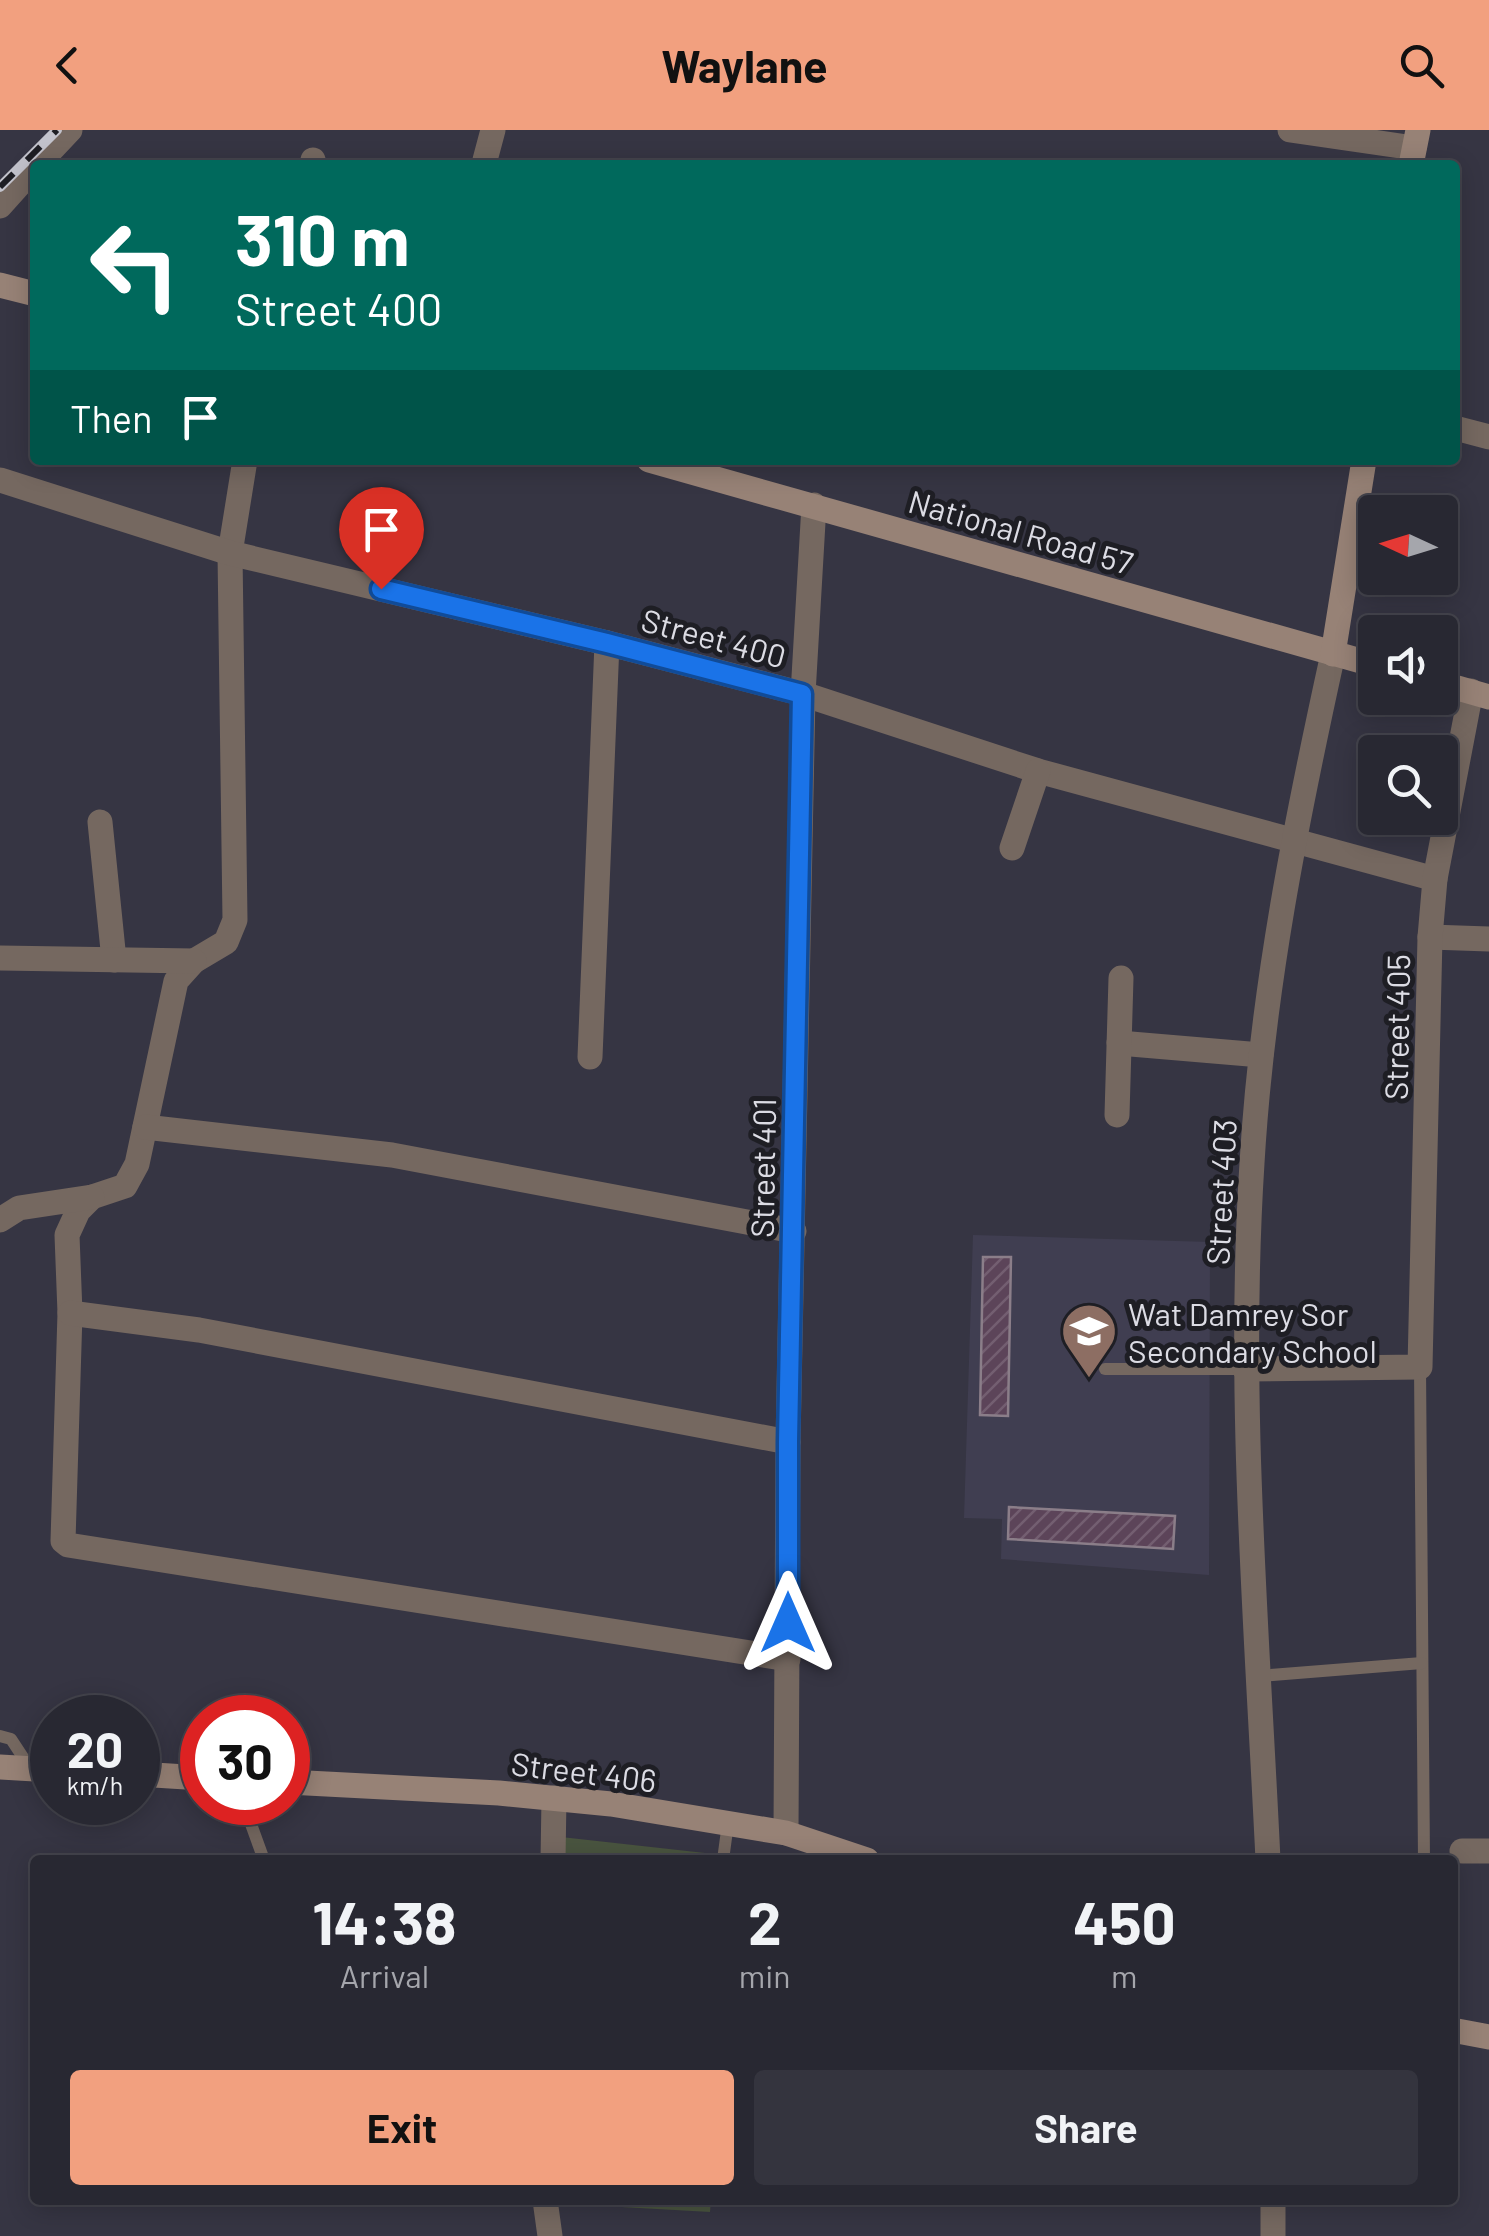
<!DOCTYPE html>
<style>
body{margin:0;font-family:Barlow,sans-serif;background:#34343e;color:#f1f3f6;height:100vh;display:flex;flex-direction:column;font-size:38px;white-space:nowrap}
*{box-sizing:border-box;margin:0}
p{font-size:32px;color:#a5a6ac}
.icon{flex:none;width:55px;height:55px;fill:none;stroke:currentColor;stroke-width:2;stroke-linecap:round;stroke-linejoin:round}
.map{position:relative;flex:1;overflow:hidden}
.side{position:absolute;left:30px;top:1725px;width:1428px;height:350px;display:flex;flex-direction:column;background:#282832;border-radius:10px;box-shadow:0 5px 25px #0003,0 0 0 2px #44444d}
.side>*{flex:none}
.guide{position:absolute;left:30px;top:30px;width:1430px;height:305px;border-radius:10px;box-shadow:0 5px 25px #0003,0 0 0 2px #44444d;background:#00695c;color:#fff;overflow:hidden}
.needle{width:65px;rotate:274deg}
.controls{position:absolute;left:1358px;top:365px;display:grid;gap:20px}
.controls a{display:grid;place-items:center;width:100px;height:100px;border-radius:10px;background:#282832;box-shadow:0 5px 25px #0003,0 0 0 2px #44444d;font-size:50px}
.speed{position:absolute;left:30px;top:1565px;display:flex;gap:20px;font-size:50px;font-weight:700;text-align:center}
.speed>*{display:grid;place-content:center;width:130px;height:130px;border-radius:50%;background:#282832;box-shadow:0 5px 25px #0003,0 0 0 2px #44444d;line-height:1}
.speed small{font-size:25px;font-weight:400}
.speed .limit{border:15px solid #d22;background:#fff;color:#111}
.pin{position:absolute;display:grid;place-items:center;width:85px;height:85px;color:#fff;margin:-102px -42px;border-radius:50% 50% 50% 0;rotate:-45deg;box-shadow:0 0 10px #0007}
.pin .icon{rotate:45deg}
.me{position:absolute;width:110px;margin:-55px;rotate:0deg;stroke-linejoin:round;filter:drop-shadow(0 0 8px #0008)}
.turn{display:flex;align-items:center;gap:35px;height:210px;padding:0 40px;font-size:45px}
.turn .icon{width:130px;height:130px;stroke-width:2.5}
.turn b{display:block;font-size:70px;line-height:85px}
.then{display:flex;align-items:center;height:95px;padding:0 40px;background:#0003;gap:20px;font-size:38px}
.eta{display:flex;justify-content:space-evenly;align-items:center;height:170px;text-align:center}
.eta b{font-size:60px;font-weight:700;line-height:70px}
.cta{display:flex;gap:20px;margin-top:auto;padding:20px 40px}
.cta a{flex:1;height:115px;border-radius:10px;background:#f2a07f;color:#111;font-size:40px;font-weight:700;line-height:115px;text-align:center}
.cta a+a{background:#34343e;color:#f1f3f6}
header{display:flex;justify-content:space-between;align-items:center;height:130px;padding:0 40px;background:#f2a07f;color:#111;font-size:45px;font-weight:700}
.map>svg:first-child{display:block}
.built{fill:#403e51}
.garden{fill:#49543f}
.building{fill:url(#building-hatch);stroke:#8b7e89;stroke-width:2.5}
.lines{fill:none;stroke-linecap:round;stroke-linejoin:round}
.lane{stroke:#756860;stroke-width:12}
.street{stroke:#756860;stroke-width:25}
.secondary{stroke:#978276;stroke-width:25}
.rail-casing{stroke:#c2c2cb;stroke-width:10}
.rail{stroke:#1e1e24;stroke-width:6;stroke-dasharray:19;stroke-linecap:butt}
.route-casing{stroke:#114b97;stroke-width:25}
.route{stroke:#1a73e8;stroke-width:18}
.labels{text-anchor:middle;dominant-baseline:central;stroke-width:10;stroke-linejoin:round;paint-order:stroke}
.street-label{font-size:32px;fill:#dcdce4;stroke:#1e1e24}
.poi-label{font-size:32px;fill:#dcdce4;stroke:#1e1e24;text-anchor:start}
</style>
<header><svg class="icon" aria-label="back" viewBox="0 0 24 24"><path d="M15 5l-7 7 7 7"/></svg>Waylane<svg class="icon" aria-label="search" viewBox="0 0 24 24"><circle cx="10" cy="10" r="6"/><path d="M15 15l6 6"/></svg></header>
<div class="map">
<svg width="1489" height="2106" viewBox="0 0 1489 2106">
<defs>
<pattern id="building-hatch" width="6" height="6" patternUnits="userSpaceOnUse" patternTransform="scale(2.5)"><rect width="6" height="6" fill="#5c4459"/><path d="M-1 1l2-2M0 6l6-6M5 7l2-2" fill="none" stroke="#735e71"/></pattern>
</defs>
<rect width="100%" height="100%" fill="#363543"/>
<polygon class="built" points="973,1105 1210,1112 1209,1445 1001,1429 1002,1389 964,1388"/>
<g class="garden">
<polygon points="561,1707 732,1726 732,1730 561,1730"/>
<polygon points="550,2070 711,2070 710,2082 550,2073"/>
</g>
<g class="building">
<polygon points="983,1127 1011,1127 1008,1286 980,1285"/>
<polygon points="1009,1377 1175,1386 1173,1419 1008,1409"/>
</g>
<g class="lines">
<g class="lane">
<polyline points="1420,1237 1424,1730"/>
<polyline points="1105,1239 1245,1239"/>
<polyline points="1259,1546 1422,1533"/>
<polyline points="0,1606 11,1609 30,1638"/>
<polyline points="43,1639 52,1601"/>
<polyline points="243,1672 264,1730"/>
<polyline points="723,1730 728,1693"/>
</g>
<g class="street">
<polyline points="1290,0 1414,18"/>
<polyline points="485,30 493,0"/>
<polyline points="37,35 70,0"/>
<polyline points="312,35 313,30"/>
<polyline points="0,76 35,37"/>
<polyline points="1455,298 1489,307"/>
<polyline points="245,330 230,423 235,790 226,812 194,831 176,851 137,1034 125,1056 92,1067 78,1081 67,1105 70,1183 63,1411 68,1415 788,1529"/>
<polyline points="0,350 230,423 607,513 803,564 1038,641 1435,749"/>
<polyline points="100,692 114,830"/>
<polyline points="1012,718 1038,641"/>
<polyline points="1430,807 1489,809"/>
<polyline points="0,828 194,831"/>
<polyline points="1119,913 1261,925"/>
<polyline points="590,927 607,513"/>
<polyline points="1117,985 1121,848"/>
<polyline points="145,997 392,1025 794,1101"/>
<polyline points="0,1090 19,1078 92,1067"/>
<polyline points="70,1183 199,1200 788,1312"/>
<polyline points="1245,1239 1420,1237 1430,807 1435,749 1471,561"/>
<polyline points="786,1703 788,1312 803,564 814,375"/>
<polyline points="1462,1721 1489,1721"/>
<polyline points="553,1730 554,1668"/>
<path d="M1268 1730C1257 1498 1237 1265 1252 1033 1262 861 1296 692 1333 524"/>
<polyline points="545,2070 550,2106"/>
<polyline points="1273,2106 1273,2070"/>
</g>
<g class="secondary">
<polyline points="1411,35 1418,0"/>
<polyline points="0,155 35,164"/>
<polyline points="649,330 1375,535"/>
<polyline points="1333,524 1364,330"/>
<polyline points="1440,553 1489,567"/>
<polyline points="0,1637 52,1640"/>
<polyline points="138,1644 202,1648"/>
<polyline points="288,1652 499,1663 611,1674 786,1703 867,1730"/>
<polyline points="1452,1900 1489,1907"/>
</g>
<g class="rail-casing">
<polyline id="rail" points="0,57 57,0"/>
</g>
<use href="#rail" class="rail"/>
</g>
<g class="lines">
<g class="route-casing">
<polyline id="route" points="381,459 607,513 802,564 788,1312 788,1493"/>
</g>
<use href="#route" class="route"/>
</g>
<defs>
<g id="school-pin" transform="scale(2.875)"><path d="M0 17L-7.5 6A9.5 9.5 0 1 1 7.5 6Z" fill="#8d6e63" stroke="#1e1e24"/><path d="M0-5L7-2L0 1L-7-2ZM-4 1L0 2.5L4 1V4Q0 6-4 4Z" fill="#fff"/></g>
</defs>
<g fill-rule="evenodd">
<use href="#school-pin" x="1089" y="1201"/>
</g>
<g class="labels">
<g class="street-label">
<text transform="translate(1021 401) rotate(16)">National Road 57</text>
<text transform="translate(714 507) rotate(15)">Street 400</text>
<text transform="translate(1396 897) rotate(-89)">Street 405</text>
<text transform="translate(762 1038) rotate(-89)">Street 401</text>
<text transform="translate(1220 1062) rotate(-87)">Street 403</text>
<text transform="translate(584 1641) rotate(7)">Street 406</text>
</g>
<g class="poi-label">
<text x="1128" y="1183">Wat Damrey Sor<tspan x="1128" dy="37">Secondary School</tspan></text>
</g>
</g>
</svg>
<div class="controls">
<a><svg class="needle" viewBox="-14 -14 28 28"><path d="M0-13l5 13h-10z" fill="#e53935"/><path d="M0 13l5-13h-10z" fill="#a5a6ac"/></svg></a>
<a><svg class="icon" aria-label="sound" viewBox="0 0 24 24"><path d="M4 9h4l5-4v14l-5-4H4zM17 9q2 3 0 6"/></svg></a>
<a><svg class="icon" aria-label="search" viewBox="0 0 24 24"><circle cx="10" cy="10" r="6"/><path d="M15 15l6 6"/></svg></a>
</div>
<div class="speed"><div>20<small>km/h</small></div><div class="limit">30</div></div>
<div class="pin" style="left:381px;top:459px;background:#d93025"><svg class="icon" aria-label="arrive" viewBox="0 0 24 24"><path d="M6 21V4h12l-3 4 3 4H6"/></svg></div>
<svg class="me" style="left:788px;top:1493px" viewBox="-20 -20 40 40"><path d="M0-17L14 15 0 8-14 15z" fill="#1a73e8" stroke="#fff" stroke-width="4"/></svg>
<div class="guide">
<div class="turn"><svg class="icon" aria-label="left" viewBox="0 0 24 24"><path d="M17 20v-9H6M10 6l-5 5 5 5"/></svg><div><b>310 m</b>Street 400</div></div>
<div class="then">Then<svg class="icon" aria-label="arrive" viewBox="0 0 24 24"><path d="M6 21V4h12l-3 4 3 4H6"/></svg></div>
</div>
<section class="side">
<div class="eta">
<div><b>14:38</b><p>Arrival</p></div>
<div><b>2</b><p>min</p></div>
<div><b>450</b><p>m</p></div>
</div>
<div class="cta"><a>Exit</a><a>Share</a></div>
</section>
</div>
